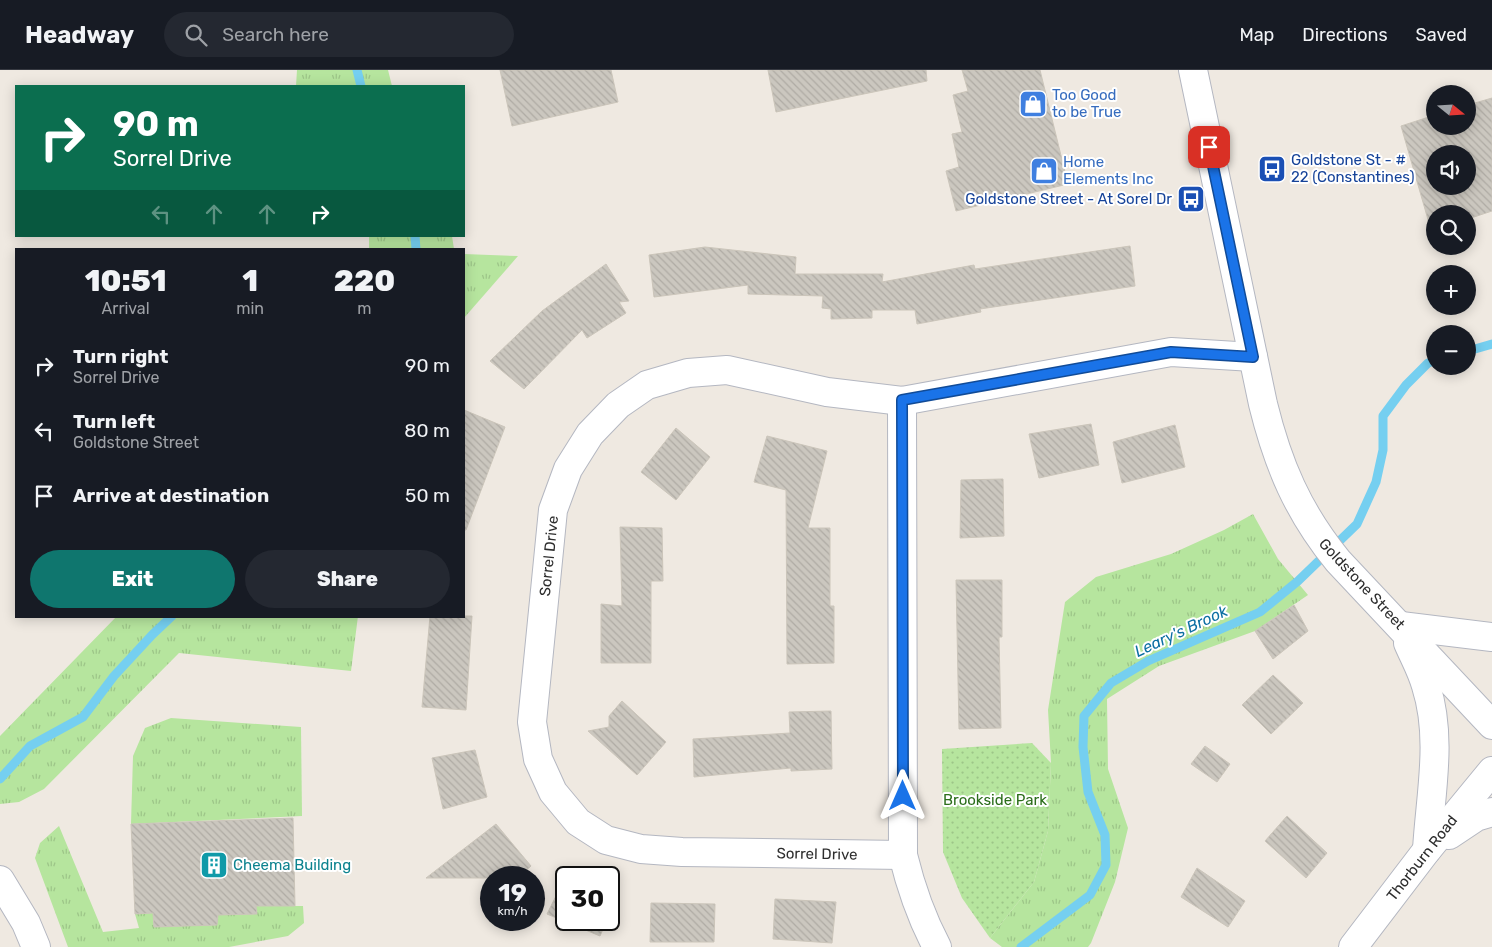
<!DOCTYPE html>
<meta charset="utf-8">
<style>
body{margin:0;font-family:Rubik,sans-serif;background:#242831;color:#f1f3f6;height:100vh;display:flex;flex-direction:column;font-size:19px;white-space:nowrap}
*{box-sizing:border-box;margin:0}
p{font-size:16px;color:#9ea1a6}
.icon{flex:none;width:28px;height:28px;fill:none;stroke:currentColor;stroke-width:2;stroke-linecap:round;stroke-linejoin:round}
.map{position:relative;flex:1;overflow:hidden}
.sheet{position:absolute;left:15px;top:178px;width:450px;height:370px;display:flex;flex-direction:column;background:#171b24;border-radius:0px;box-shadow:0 2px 12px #0003}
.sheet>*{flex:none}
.hud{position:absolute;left:15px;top:15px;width:450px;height:152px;border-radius:0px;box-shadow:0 2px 12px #0003;background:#0b6e4f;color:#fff;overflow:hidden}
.needle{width:32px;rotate:108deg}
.fabs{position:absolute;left:1426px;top:15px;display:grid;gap:10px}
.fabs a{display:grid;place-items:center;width:50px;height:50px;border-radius:50%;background:#171b24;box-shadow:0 2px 12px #0003;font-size:25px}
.speed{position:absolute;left:480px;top:796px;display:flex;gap:10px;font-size:25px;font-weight:700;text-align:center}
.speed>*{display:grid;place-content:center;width:65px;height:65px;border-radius:50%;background:#171b24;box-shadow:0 2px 12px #0003;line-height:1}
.speed small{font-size:12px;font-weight:400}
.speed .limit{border:2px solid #111;border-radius:8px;background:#fff;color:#111}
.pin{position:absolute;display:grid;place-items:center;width:42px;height:42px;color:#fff;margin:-21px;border-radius:10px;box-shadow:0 2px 8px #0006}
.me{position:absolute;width:55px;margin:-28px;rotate:0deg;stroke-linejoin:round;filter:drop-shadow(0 0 4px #0008)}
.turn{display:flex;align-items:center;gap:18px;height:105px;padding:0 15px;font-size:22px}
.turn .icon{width:65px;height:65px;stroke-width:2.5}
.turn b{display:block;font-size:35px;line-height:42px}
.lanes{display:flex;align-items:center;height:48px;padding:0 15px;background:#0003;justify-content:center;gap:25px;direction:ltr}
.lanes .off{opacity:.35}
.eta{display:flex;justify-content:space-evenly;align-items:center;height:85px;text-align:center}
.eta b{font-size:30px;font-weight:800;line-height:35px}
.action{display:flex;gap:10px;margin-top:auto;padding:10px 15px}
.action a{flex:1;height:58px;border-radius:30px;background:#0f766e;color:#fff;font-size:20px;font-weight:800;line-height:58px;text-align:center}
.action a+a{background:#242831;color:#f1f3f6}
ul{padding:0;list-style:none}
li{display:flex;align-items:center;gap:15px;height:65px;padding:0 15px}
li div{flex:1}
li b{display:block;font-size:19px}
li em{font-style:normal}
header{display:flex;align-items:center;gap:30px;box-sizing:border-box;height:70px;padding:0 25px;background:#171b24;border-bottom:1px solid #363941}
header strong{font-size:24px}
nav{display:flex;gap:28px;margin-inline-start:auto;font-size:18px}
.search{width:350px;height:45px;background:#242831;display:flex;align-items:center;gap:12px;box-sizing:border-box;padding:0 18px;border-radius:28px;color:#9ea1a6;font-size:19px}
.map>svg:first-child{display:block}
.grass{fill:url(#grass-tufts)}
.park{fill:url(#park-dots)}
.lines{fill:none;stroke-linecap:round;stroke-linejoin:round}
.stream{stroke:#75cff0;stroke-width:9}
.building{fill:url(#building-back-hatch);stroke:#cbc5ba;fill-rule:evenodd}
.minor-casing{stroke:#b4b7c1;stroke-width:30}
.secondary-casing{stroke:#b4b7c1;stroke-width:30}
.minor{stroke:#fff;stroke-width:28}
.secondary{stroke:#fff;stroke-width:28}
.route-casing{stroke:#114b97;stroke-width:12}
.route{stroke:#1a73e8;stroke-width:9}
.labels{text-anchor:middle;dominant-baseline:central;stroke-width:4;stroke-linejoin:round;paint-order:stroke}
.shop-label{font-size:15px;fill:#366cbe;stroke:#fff;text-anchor:start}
.transit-label{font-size:15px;fill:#164399;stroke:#fff;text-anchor:start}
.street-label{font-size:15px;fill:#2e2e2e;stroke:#fff}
.park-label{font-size:15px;fill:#2c6e1b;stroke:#fff}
.culture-label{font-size:15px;fill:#0d838f;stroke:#fff;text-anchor:start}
.water-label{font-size:16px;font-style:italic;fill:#0d6fa3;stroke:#fff}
</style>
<header>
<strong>Headway</strong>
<div class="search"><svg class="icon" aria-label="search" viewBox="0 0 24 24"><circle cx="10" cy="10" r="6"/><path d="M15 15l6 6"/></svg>Search here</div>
<nav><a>Map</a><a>Directions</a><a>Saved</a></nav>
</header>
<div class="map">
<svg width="1492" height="877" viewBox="0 0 1492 877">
<defs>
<pattern id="grass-tufts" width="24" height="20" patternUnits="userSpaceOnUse" patternTransform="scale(1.25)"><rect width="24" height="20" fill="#b6e59e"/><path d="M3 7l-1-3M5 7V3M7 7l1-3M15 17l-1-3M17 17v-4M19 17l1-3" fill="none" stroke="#9dc588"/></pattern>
<pattern id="park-dots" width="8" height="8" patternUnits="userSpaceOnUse" patternTransform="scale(1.25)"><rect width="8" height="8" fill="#b6e59e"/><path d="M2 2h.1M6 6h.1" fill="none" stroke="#9dc588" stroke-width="1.8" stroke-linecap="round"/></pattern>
<pattern id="building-back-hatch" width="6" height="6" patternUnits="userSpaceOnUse" patternTransform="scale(1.25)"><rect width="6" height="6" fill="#cbc7bf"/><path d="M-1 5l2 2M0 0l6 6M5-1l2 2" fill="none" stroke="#afaba4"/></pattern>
</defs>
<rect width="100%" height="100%" fill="#efe9e1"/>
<g class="grass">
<polygon points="297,0 388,0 392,16 296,16"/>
<polygon points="369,166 452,166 454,179 369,179"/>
<polygon points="464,184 518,186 464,248"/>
<polygon points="1253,444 1278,489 1308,525 1255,561 1159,596 1107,629 1108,699 1128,758 1115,812 1091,873 1088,877 1002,877 990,868 1034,812 1048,761 1051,693 1048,640 1065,532 1096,507 1171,484 1224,460"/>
<polygon points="117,546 358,546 351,601 179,583 44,719 19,732 0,734 0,666"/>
<polygon points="171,648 301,657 302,746 131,754 133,686 145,658"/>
<polygon points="59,756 103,862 139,858 135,844 153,843 154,857 216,855 218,845 257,844 256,836 303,836 304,853 288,866 229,877 68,877 35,788 40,773"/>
</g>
<polygon class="park" points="1032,673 1051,693 1048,761 1034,812 990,868 962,828 943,782 942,679"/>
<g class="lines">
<g class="stream">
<polyline points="357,0 361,16"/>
<polyline points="415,166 416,179"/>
<polyline points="1468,281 1492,274"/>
<polyline points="0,709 30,676 83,647 114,606 152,565 172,546"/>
<polyline points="1021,877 1090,825 1106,795 1105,765 1088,722 1083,677 1084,646 1111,613 1148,591 1260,542 1298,511 1357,454 1376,412 1383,380 1383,346 1406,315 1428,293 1435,291"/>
</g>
</g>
<g class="building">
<polygon points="500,0 611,0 618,32 512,56"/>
<polygon points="768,0 926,0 927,11 776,42"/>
<polygon points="962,0 1040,0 1068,114 956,141 946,101 959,97 952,64 962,62 953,25 968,21"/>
<path d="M1492 28V141L1468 149V144H1435V159L1431 160 1401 56 1435 45V56H1468V35ZM1435 84H1468V116H1435Z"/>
<polygon points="1130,176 1135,216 980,239 981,242 917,254 915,240 872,240 872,248 831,249 831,239 822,238 823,226 748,224 748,215 654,227 649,185 705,177 796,187 795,204 883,204 882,212 974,195 975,199"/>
<polygon points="606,194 629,231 619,232 626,243 587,268 582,260 524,319 490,291 542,241"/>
<polygon points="464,340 505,357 466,460 464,460"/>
<polygon points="1091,354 1099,395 1039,408 1029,364"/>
<polygon points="1175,355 1185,397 1122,413 1113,372"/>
<polygon points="676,358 710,387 676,430 641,402"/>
<polygon points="767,366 827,381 808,458 830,458 830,536 834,536 834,593 787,594 786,420 754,412"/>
<polygon points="1003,409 1004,466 960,468 961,410"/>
<polygon points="620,457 662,458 663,511 651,511 651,593 601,593 601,534 622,536"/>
<polygon points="956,510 1002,510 1002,567 999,567 1001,658 959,659"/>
<polygon points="1294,535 1308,561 1273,589 1255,561"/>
<polygon points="430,546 472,546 466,640 422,637"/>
<polygon points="1273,605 1303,633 1271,664 1242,635"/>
<polygon points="622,631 666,672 637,705 588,661 609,657 609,646"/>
<polygon points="831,641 832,699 791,701 791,698 694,707 693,669 790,663 789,642"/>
<polygon points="1205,676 1230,694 1217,712 1191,694"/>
<polygon points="475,680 487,727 443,739 432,688"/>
<polygon points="1287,746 1327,783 1306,808 1265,771"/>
<polygon points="293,748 295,836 256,836 257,844 218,845 217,855 154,857 153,843 135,844 131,754"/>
<polygon points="496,754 531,796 518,808 426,808"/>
<polygon points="1197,798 1245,831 1228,857 1181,827"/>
<polygon points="565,808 566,850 607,850 600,866 547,844"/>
<polygon points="609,826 617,829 609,846"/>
<polygon points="775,829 836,832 832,873 773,869"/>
<polygon points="651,833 715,834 714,872 650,872"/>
</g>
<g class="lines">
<g class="minor-casing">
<g id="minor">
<path d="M902 331 903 785C911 818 921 847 937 877"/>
<polyline points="903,785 682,782 641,779 606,770 578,752 553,722 538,689 532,652 553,440 568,399 590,364 618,335 647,315 688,303 727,300 827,322 902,331 1171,282 1253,287"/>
<polyline points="0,810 26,853 36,877"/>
</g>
</g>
<g class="secondary-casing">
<g id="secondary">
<path d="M1193 0 1263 334C1278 395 1298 442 1338 491L1492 655"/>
<polyline points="1401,556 1492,567"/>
<path d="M1408 573C1414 587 1422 601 1426 616 1443 669 1430 726 1427 780"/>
<polyline points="1449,765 1476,747 1492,742"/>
<polyline points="1353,877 1427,780 1492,701"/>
</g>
</g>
<use href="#minor" class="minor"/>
<use href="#secondary" class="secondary"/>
</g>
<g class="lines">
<g class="route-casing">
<polyline id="route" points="903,726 902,330 1171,282 1253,287 1209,77"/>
</g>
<use href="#route" class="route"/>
</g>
<defs>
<g id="shop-square" transform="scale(1.4375)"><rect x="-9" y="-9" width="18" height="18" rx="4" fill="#3f7fe0" stroke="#fff"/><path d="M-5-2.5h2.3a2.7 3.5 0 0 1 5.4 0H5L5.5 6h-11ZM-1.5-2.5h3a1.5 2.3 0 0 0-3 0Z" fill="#fff"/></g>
<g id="bus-square" transform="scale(1.4375)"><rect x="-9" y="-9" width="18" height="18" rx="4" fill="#1a4fb4" stroke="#fff"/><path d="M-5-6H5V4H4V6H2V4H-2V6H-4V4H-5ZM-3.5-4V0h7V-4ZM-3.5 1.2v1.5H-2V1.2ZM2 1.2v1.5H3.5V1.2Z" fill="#fff"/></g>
<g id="building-square" transform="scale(1.4375)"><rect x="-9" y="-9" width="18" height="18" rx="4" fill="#0f9aa8" stroke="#fff"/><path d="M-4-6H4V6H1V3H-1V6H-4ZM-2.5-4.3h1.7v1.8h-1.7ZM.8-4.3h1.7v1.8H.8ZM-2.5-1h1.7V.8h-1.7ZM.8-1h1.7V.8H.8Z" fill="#fff"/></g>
</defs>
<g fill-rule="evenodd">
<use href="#shop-square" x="1033" y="34"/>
<use href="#bus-square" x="1272" y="99"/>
<use href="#shop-square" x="1044" y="101"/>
<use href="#bus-square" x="1191" y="129"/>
<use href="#building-square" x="214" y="795"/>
</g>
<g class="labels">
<g class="shop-label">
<text x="1052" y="25">Too Good<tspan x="1052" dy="17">to be True</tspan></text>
<text x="1063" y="92">Home<tspan x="1063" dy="17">Elements Inc</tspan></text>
</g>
<g class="transit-label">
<text x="1291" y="90">Goldstone St - #<tspan x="1291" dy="17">22 (Constantines)</tspan></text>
<text x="1172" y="129" text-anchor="end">Goldstone Street - At Sorel Dr</text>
</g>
<g class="street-label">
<text transform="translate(549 486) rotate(-84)">Sorrel Drive</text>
<text transform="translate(1362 514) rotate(47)">Goldstone Street</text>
<text transform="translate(817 784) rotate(1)">Sorrel Drive</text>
<text transform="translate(1422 788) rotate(-52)">Thorburn Road</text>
</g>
<g class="park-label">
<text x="995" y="730">Brookside Park</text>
</g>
<g class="culture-label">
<text x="233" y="795">Cheema Building</text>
</g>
<g class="water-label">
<text transform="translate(1181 561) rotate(-25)">Leary's Brook</text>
</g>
</g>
</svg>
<div class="fabs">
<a><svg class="needle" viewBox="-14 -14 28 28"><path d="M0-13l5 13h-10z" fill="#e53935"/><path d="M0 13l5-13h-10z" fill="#9ea1a6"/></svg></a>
<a><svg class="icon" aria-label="sound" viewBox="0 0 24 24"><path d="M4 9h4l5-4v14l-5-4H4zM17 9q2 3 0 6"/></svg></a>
<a><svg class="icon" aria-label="search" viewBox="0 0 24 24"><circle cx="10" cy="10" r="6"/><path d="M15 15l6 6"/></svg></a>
<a>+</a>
<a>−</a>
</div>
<div class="speed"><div>19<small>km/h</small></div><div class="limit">30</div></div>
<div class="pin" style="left:1209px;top:77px;background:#d93025"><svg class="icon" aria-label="arrive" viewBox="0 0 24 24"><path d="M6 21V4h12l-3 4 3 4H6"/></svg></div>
<svg class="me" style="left:903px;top:726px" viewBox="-20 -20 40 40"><path d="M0-17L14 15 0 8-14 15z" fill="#1a73e8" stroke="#fff" stroke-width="4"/></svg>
<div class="hud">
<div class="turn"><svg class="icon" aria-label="right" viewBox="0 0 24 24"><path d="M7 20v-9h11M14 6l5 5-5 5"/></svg><div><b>90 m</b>Sorrel Drive</div></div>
<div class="lanes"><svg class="icon off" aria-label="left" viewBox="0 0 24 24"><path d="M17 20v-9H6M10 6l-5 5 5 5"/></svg><svg class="icon off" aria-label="ahead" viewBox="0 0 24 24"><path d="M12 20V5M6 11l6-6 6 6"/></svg><svg class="icon off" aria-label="ahead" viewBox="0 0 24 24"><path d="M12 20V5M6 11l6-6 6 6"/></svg><svg class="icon" aria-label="right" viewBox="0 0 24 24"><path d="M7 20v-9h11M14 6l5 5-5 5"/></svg></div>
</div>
<section class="sheet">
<div class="eta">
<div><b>10:51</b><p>Arrival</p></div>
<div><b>1</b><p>min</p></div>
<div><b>220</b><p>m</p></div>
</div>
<ul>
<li><svg class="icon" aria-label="right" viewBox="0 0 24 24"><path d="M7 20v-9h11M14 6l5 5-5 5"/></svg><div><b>Turn right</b><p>Sorrel Drive</p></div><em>90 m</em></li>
<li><svg class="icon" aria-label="left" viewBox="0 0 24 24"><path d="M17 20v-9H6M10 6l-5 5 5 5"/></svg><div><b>Turn left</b><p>Goldstone Street</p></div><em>80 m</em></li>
<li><svg class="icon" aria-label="arrive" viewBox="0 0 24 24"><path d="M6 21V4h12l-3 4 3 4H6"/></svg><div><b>Arrive at destination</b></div><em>50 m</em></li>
</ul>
<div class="action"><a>Exit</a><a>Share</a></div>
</section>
</div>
